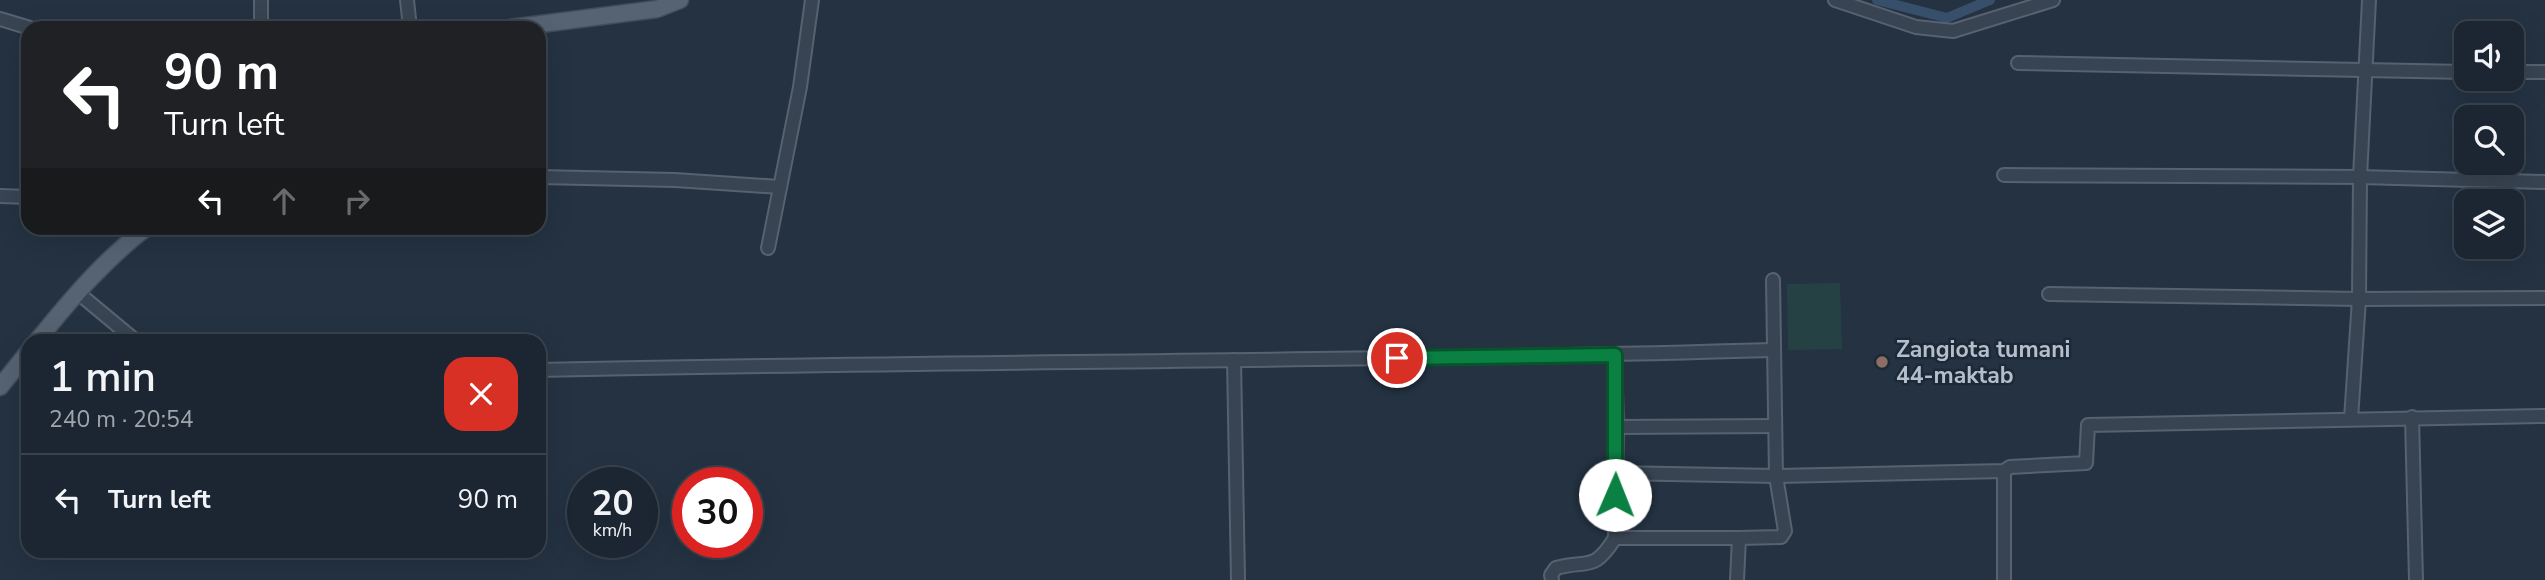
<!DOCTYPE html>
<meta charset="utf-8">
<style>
body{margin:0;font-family:"Nunito Sans",sans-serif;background:#242e3a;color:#f1f3f6;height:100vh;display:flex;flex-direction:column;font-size:26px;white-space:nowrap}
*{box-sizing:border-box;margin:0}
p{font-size:23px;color:#a0a5ac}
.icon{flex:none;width:38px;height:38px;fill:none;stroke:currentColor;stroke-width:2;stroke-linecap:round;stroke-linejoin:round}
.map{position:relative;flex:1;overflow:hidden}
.panel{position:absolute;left:21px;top:334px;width:525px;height:224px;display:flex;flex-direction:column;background:#1b2632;border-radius:21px;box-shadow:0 7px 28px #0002,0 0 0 2px #39434d}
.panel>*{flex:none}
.top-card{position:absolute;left:21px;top:21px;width:525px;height:214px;border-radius:21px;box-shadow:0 7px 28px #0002,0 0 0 2px #39434d;background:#202124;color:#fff;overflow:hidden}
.fabs{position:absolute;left:2454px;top:21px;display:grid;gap:14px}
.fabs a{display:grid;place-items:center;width:70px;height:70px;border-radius:14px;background:#1b2632;box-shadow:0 7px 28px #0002,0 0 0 2px #39434d;font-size:35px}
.speed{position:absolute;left:567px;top:467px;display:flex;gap:14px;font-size:35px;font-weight:700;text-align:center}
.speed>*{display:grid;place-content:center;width:91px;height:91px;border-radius:50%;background:#1b2632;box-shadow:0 7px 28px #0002,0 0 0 2px #39434d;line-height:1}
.speed small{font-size:18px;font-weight:400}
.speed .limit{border:10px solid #d22;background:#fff;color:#111}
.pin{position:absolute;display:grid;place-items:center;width:60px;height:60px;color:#fff;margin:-30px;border:4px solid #fff;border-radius:50%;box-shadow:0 2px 7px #0007}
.me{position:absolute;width:77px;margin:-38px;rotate:1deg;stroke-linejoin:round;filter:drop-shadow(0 0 5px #0008)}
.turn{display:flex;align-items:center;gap:24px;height:147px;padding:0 28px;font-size:32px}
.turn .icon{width:91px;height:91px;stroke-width:2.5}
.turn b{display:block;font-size:49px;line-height:60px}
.lanes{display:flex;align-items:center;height:66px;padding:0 28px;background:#0003;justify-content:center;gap:35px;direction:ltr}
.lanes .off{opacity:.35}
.round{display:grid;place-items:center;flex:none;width:74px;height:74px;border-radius:21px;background:#242e3a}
.headline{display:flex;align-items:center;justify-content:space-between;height:119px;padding:0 28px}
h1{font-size:42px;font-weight:600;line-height:52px}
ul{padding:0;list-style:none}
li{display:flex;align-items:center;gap:21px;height:91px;padding:0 28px;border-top:2px solid #39434d}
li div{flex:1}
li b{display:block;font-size:26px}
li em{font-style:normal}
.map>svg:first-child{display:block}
.green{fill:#264143}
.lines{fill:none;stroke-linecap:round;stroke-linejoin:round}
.canal{stroke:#374f6b;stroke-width:10}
.minor-casing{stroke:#56626f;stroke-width:16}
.major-casing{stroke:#424d5b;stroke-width:19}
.minor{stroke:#384452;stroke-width:12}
.major{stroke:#566372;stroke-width:16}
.route-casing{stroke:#07532c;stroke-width:18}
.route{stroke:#0b8043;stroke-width:12}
.education-dot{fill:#8d6e63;stroke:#1d2937;stroke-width:2.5}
.labels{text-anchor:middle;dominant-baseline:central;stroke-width:5;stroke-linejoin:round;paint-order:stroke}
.poi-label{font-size:23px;font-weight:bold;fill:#b5bfcc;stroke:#1d2937;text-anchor:start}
</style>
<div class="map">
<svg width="2545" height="580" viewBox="0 0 2545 580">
<rect width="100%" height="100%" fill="#243242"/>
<polygon class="green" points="1840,283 1842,349 1788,350 1787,284"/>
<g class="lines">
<polyline class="canal" points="1877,0 1947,18 1990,0"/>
<g class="minor-casing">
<g id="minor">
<polyline points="261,0 261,28"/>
<polyline points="407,0 410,28"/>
<polyline points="1835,0 1916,27 1953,31 2053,0"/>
<polyline points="0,19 30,28"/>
<polyline points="2018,63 2466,72"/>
<polyline points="2511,72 2545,72"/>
<polyline points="2004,175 2360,177 2545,182"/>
<polyline points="539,177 675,180 780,187"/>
<polyline points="0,196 28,197"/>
<polyline points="768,248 800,87 812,0"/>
<polyline points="77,292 136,341"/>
<polyline points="2049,294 2359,299 2545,298"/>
<polyline points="1234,360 1238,580"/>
<path d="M539 370C950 361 1362 362 1773 350"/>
<polyline points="2412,417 2416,580"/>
<polyline points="2351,419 2359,299 2360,177 2369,0"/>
<polyline points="1617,427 1775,426"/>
<polyline points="1615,473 1776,476 2004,471 2010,467 2086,463 2088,425 2545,416"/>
<polyline points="1615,538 1617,427 1615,355"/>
<path d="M1552 580 1551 575 1556 568C1588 559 1593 573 1615 538H1739"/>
<polyline points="1737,580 1739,538 1781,537 1785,531 1776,476 1773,280"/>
<polyline points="2004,580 2004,471"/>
</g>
</g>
<g class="major-casing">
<g id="major">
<polyline points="510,28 657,9 680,0"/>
<path d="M37 341C70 300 104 260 146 228"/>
<polyline points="0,387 28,352"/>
</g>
</g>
<use href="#minor" class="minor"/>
<use href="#major" class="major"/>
</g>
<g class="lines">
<g class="route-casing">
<polyline id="route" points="1397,358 1615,355 1615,495"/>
</g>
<use href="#route" class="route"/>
</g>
<circle class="education-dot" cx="1882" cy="362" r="7"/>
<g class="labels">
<g class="poi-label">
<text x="1896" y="349">Zangiota tumani<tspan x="1896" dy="26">44-maktab</tspan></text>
</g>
</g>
</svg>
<div class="fabs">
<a><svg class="icon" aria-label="sound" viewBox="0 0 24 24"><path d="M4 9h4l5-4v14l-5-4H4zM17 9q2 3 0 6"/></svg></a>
<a><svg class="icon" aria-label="search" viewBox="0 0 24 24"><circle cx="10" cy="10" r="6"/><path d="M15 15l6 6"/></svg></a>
<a><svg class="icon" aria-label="layers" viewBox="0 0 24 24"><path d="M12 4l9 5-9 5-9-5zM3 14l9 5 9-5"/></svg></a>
</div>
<div class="speed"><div>20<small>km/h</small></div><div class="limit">30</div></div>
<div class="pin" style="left:1397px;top:358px;background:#d93025"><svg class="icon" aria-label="arrive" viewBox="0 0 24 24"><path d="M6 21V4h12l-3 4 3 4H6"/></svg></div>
<svg class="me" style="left:1615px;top:495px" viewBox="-20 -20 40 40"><circle r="19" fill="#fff"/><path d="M0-13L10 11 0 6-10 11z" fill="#0b8043"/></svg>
<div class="top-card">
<div class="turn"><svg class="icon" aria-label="left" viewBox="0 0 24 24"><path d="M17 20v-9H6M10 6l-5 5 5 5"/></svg><div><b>90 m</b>Turn left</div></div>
<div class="lanes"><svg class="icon" aria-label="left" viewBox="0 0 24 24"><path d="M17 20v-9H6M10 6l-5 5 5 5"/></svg><svg class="icon off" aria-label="ahead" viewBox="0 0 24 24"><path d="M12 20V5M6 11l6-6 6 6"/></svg><svg class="icon off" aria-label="right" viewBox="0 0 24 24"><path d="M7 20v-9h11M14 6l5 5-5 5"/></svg></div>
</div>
<section class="panel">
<div class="headline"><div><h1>1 min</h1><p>240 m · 20:54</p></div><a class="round" style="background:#d93025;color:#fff"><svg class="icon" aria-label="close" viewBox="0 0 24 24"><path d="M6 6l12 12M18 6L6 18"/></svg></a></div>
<ul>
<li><svg class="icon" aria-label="left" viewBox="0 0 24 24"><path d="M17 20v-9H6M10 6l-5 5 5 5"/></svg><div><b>Turn left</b></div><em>90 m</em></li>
</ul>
</section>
</div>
